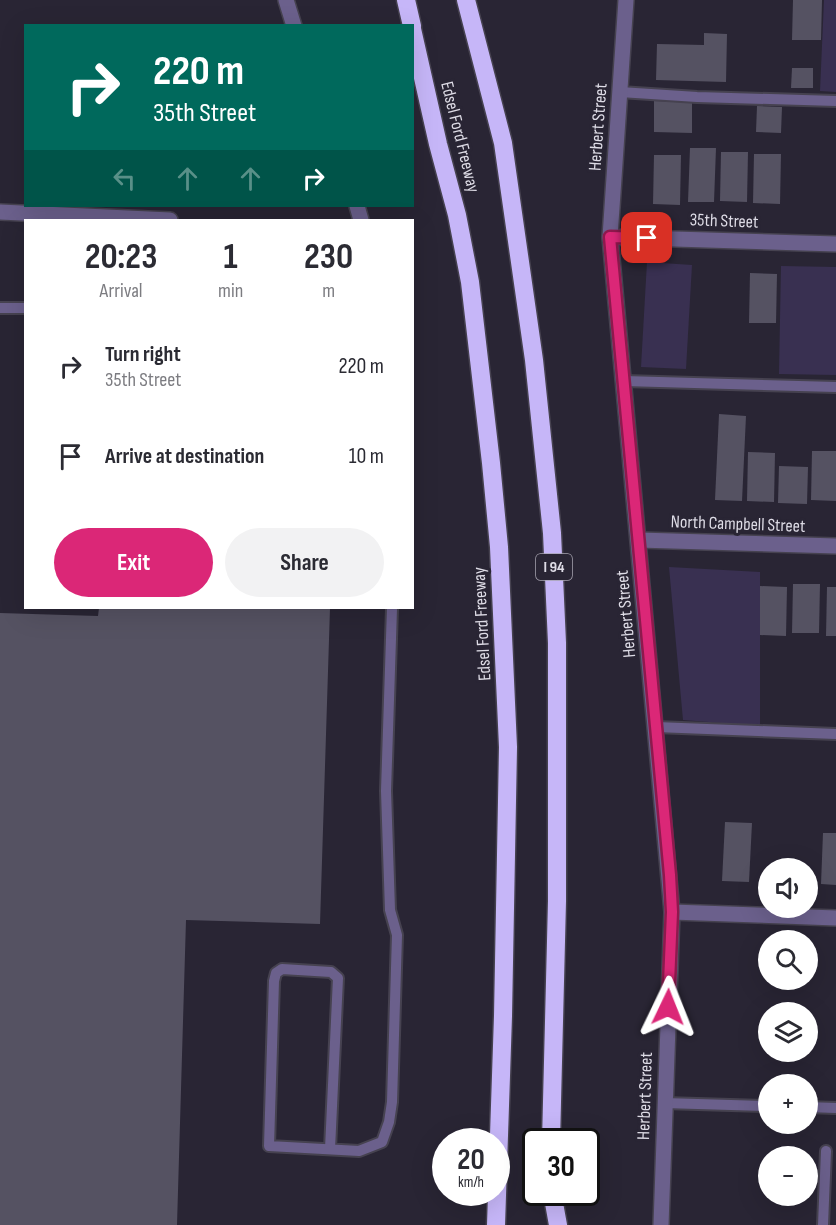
<!DOCTYPE html>
<meta charset="utf-8">
<style>
body{margin:0;font-family:"Sofia Sans Condensed",sans-serif;background:#f2f2f3;color:#2b2b33;height:100vh;display:flex;flex-direction:column;font-size:22px;white-space:nowrap}
*{box-sizing:border-box;margin:0}
p{font-size:20px;color:#7c7c81}
.icon{flex:none;width:33px;height:33px;fill:none;stroke:currentColor;stroke-width:2;stroke-linecap:round;stroke-linejoin:round}
.map{position:relative;flex:1;overflow:hidden}
.panel{position:absolute;left:24px;top:219px;width:390px;height:390px;display:flex;flex-direction:column;background:#fff;border-radius:0px;box-shadow:0 6px 24px #0002}
.panel>*{flex:none}
.banner{position:absolute;left:24px;top:24px;width:390px;height:183px;border-radius:0px;box-shadow:0 6px 24px #0002;background:#00695c;color:#fff;overflow:hidden}
.tools{position:absolute;left:758px;top:858px;display:grid;gap:12px}
.tools a{display:grid;place-items:center;width:60px;height:60px;border-radius:50%;background:#fff;box-shadow:0 6px 24px #0002;font-size:30px}
.speed{position:absolute;left:432px;top:1128px;display:flex;gap:12px;font-size:30px;font-weight:700;text-align:center}
.speed>*{display:grid;place-content:center;width:78px;height:78px;border-radius:50%;background:#fff;box-shadow:0 6px 24px #0002;line-height:1}
.speed small{font-size:15px;font-weight:400}
.speed .limit{border:3px solid #111;border-radius:9px;background:#fff;color:#111}
.pin{position:absolute;display:grid;place-items:center;width:51px;height:51px;color:#fff;margin:-26px;border-radius:12px;box-shadow:0 3px 9px #0006}
.me{position:absolute;width:66px;margin:-33px;rotate:2deg;stroke-linejoin:round;filter:drop-shadow(0 0 4px #0008)}
.turn{display:flex;align-items:center;gap:21px;height:126px;padding:0 30px;font-size:27px}
.turn .icon{width:78px;height:78px;stroke-width:2.5}
.turn b{display:block;font-size:42px;line-height:51px}
.lanes{display:flex;align-items:center;height:57px;padding:0 30px;background:#0003;justify-content:center;gap:30px;direction:ltr}
.lanes .off{opacity:.35}
.eta{display:flex;justify-content:space-evenly;align-items:center;height:102px;text-align:center}
.eta b{font-size:36px;font-weight:700;line-height:42px}
.action{display:flex;gap:12px;margin-top:auto;padding:12px 30px}
.action a{flex:1;height:69px;border-radius:36px;background:#db2777;color:#fff;font-size:24px;font-weight:700;line-height:69px;text-align:center}
.action a+a{background:#f2f2f3;color:#2b2b33}
ul{padding:0;list-style:none}
li{display:flex;align-items:center;gap:18px;height:90px;padding:0 30px}
li div{flex:1}
li b{display:block;font-size:22px}
li em{font-style:normal}
.map>svg:first-child{display:block}
.green{fill:#393051}
.building{fill:#555262}
.lines{fill:none;stroke-linecap:round;stroke-linejoin:round}
.lane-casing{stroke:#464250;stroke-width:14}
.street-casing{stroke:#464250;stroke-width:18}
.highway-casing{stroke:#464250;stroke-width:21}
.lane{stroke:#6b608c;stroke-width:10}
.street{stroke:#6b608c;stroke-width:15}
.highway{stroke:#c6b6f8;stroke-width:18}
.route-casing{stroke:#8e194d;stroke-width:15}
.route{stroke:#db2777;stroke-width:10}
.labels{text-anchor:middle;dominant-baseline:central;stroke-width:6;stroke-linejoin:round;paint-order:stroke}
.shield{fill:#292534;stroke:#a8a5b1;stroke-width:1.5}
.shield-label{font-size:16px;font-weight:bold;fill:#dedce6}
.street-label{font-size:18px;fill:#dedce6;stroke:#292534}
</style>
<div class="map">
<svg width="836" height="1225" viewBox="0 0 836 1225">
<rect width="100%" height="100%" fill="#292534"/>
<g class="green">
<polygon points="824,0 836,0 836,92 820,91"/>
<polygon points="647,262 692,265 686,369 641,367"/>
<polygon points="781,266 836,267 836,375 779,374"/>
<polygon points="669,567 760,572 760,726 683,720"/>
</g>
<g class="building">
<polygon points="793,0 822,0 821,40 792,40"/>
<polygon points="704,33 727,34 726,82 656,80 657,44 704,45"/>
<polygon points="792,68 813,68 813,88 791,88"/>
<polygon points="654,101 692,102 692,133 654,132"/>
<polygon points="757,106 782,107 781,133 756,132"/>
<polygon points="690,148 716,148 714,202 688,202"/>
<polygon points="721,152 748,152 747,202 720,201"/>
<polygon points="754,154 781,154 780,204 753,203"/>
<polygon points="654,155 681,155 680,205 653,204"/>
<polygon points="750,273 777,274 776,323 749,323"/>
<polygon points="719,414 746,416 742,501 715,500"/>
<polygon points="812,451 836,451 836,501 811,500"/>
<polygon points="748,452 775,453 774,502 747,501"/>
<polygon points="779,466 808,467 807,504 778,503"/>
<polygon points="793,584 820,584 819,633 792,633"/>
<polygon points="760,586 787,587 786,636 760,635"/>
<polygon points="827,587 836,587 836,636 826,636"/>
<polygon points="99,608 330,608 320,924 186,920 177,1225 0,1225 0,613 98,616"/>
<polygon points="725,822 752,823 749,882 722,881"/>
<polygon points="823,833 836,833 836,885 821,884"/>
</g>
<g class="lines">
<g class="lane-casing">
<g id="lane">
<polyline points="620,92 697,97 836,101"/>
<polyline points="0,308 26,308"/>
<polyline points="624,381 836,387"/>
<polyline points="656,727 836,734"/>
<polyline points="664,1103 768,1106"/>
<polyline points="807,1107 836,1108"/>
<polyline points="330,1149 338,978 331,972 282,969 276,973 274,981 269,1146 359,1151 382,1142 389,1122 392,1102 397,935 390,910 386,791 392,608"/>
<polyline points="823,1225 826,1151"/>
</g>
</g>
<g class="street-casing">
<g id="street">
<polyline points="286,0 294,26"/>
<polyline points="626,0 610,237 672,912 661,1225"/>
<polyline points="357,206 361,220"/>
<polyline points="0,212 170,220"/>
<polyline points="610,237 836,244"/>
<polyline points="639,540 836,546"/>
<polyline points="672,912 836,918"/>
</g>
</g>
<g class="highway-casing">
<g id="highway">
<polyline points="406,0 412,26"/>
<polyline points="466,0 503,143 534,360 552,533 557,643 557,901 551,1142"/>
<polyline points="412,29 438,144 457,215 470,282 491,463 499,547 508,747 503,1016 496,1225"/>
<polyline points="552,1192 558,1225"/>
</g>
</g>
<use href="#lane" class="lane"/>
<use href="#street" class="street"/>
<use href="#highway" class="highway"/>
</g>
<g class="lines">
<g class="route-casing">
<polyline id="route" points="647,238 610,237 670,875 672,912 668,1007"/>
</g>
<use href="#route" class="route"/>
</g>
<g class="labels">
<rect class="shield" x="536" y="554" width="36" height="26" rx="4.5"/>
<g class="shield-label">
<text x="554" y="567">I 94</text>
</g>
<g class="street-label">
<text transform="translate(598 127) rotate(-86)">Herbert Street</text>
<text transform="translate(460 137) rotate(76)">Edsel Ford Freeway</text>
<text transform="translate(724 221) rotate(2)">35th Street</text>
<text transform="translate(738 524) rotate(2)">North Campbell Street</text>
<text transform="translate(626 614) rotate(-95)">Herbert Street</text>
<text transform="translate(482 624) rotate(-93)">Edsel Ford Freeway</text>
<text transform="translate(645 1096) rotate(-88)">Herbert Street</text>
</g>
</g>
</svg>
<div class="tools">
<a><svg class="icon" aria-label="sound" viewBox="0 0 24 24"><path d="M4 9h4l5-4v14l-5-4H4zM17 9q2 3 0 6"/></svg></a>
<a><svg class="icon" aria-label="search" viewBox="0 0 24 24"><circle cx="10" cy="10" r="6"/><path d="M15 15l6 6"/></svg></a>
<a><svg class="icon" aria-label="layers" viewBox="0 0 24 24"><path d="M12 4l9 5-9 5-9-5zM3 14l9 5 9-5"/></svg></a>
<a>+</a>
<a>−</a>
</div>
<div class="speed"><div>20<small>km/h</small></div><div class="limit">30</div></div>
<div class="pin" style="left:647px;top:238px;background:#d93025"><svg class="icon" aria-label="arrive" viewBox="0 0 24 24"><path d="M6 21V4h12l-3 4 3 4H6"/></svg></div>
<svg class="me" style="left:668px;top:1007px" viewBox="-20 -20 40 40"><path d="M0-17L14 15 0 8-14 15z" fill="#db2777" stroke="#fff" stroke-width="4"/></svg>
<div class="banner">
<div class="turn"><svg class="icon" aria-label="right" viewBox="0 0 24 24"><path d="M7 20v-9h11M14 6l5 5-5 5"/></svg><div><b>220 m</b>35th Street</div></div>
<div class="lanes"><svg class="icon off" aria-label="left" viewBox="0 0 24 24"><path d="M17 20v-9H6M10 6l-5 5 5 5"/></svg><svg class="icon off" aria-label="ahead" viewBox="0 0 24 24"><path d="M12 20V5M6 11l6-6 6 6"/></svg><svg class="icon off" aria-label="ahead" viewBox="0 0 24 24"><path d="M12 20V5M6 11l6-6 6 6"/></svg><svg class="icon" aria-label="right" viewBox="0 0 24 24"><path d="M7 20v-9h11M14 6l5 5-5 5"/></svg></div>
</div>
<section class="panel">
<div class="eta">
<div><b>20:23</b><p>Arrival</p></div>
<div><b>1</b><p>min</p></div>
<div><b>230</b><p>m</p></div>
</div>
<ul>
<li><svg class="icon" aria-label="right" viewBox="0 0 24 24"><path d="M7 20v-9h11M14 6l5 5-5 5"/></svg><div><b>Turn right</b><p>35th Street</p></div><em>220 m</em></li>
<li><svg class="icon" aria-label="arrive" viewBox="0 0 24 24"><path d="M6 21V4h12l-3 4 3 4H6"/></svg><div><b>Arrive at destination</b></div><em>10 m</em></li>
</ul>
<div class="action"><a>Exit</a><a>Share</a></div>
</section>
</div>
